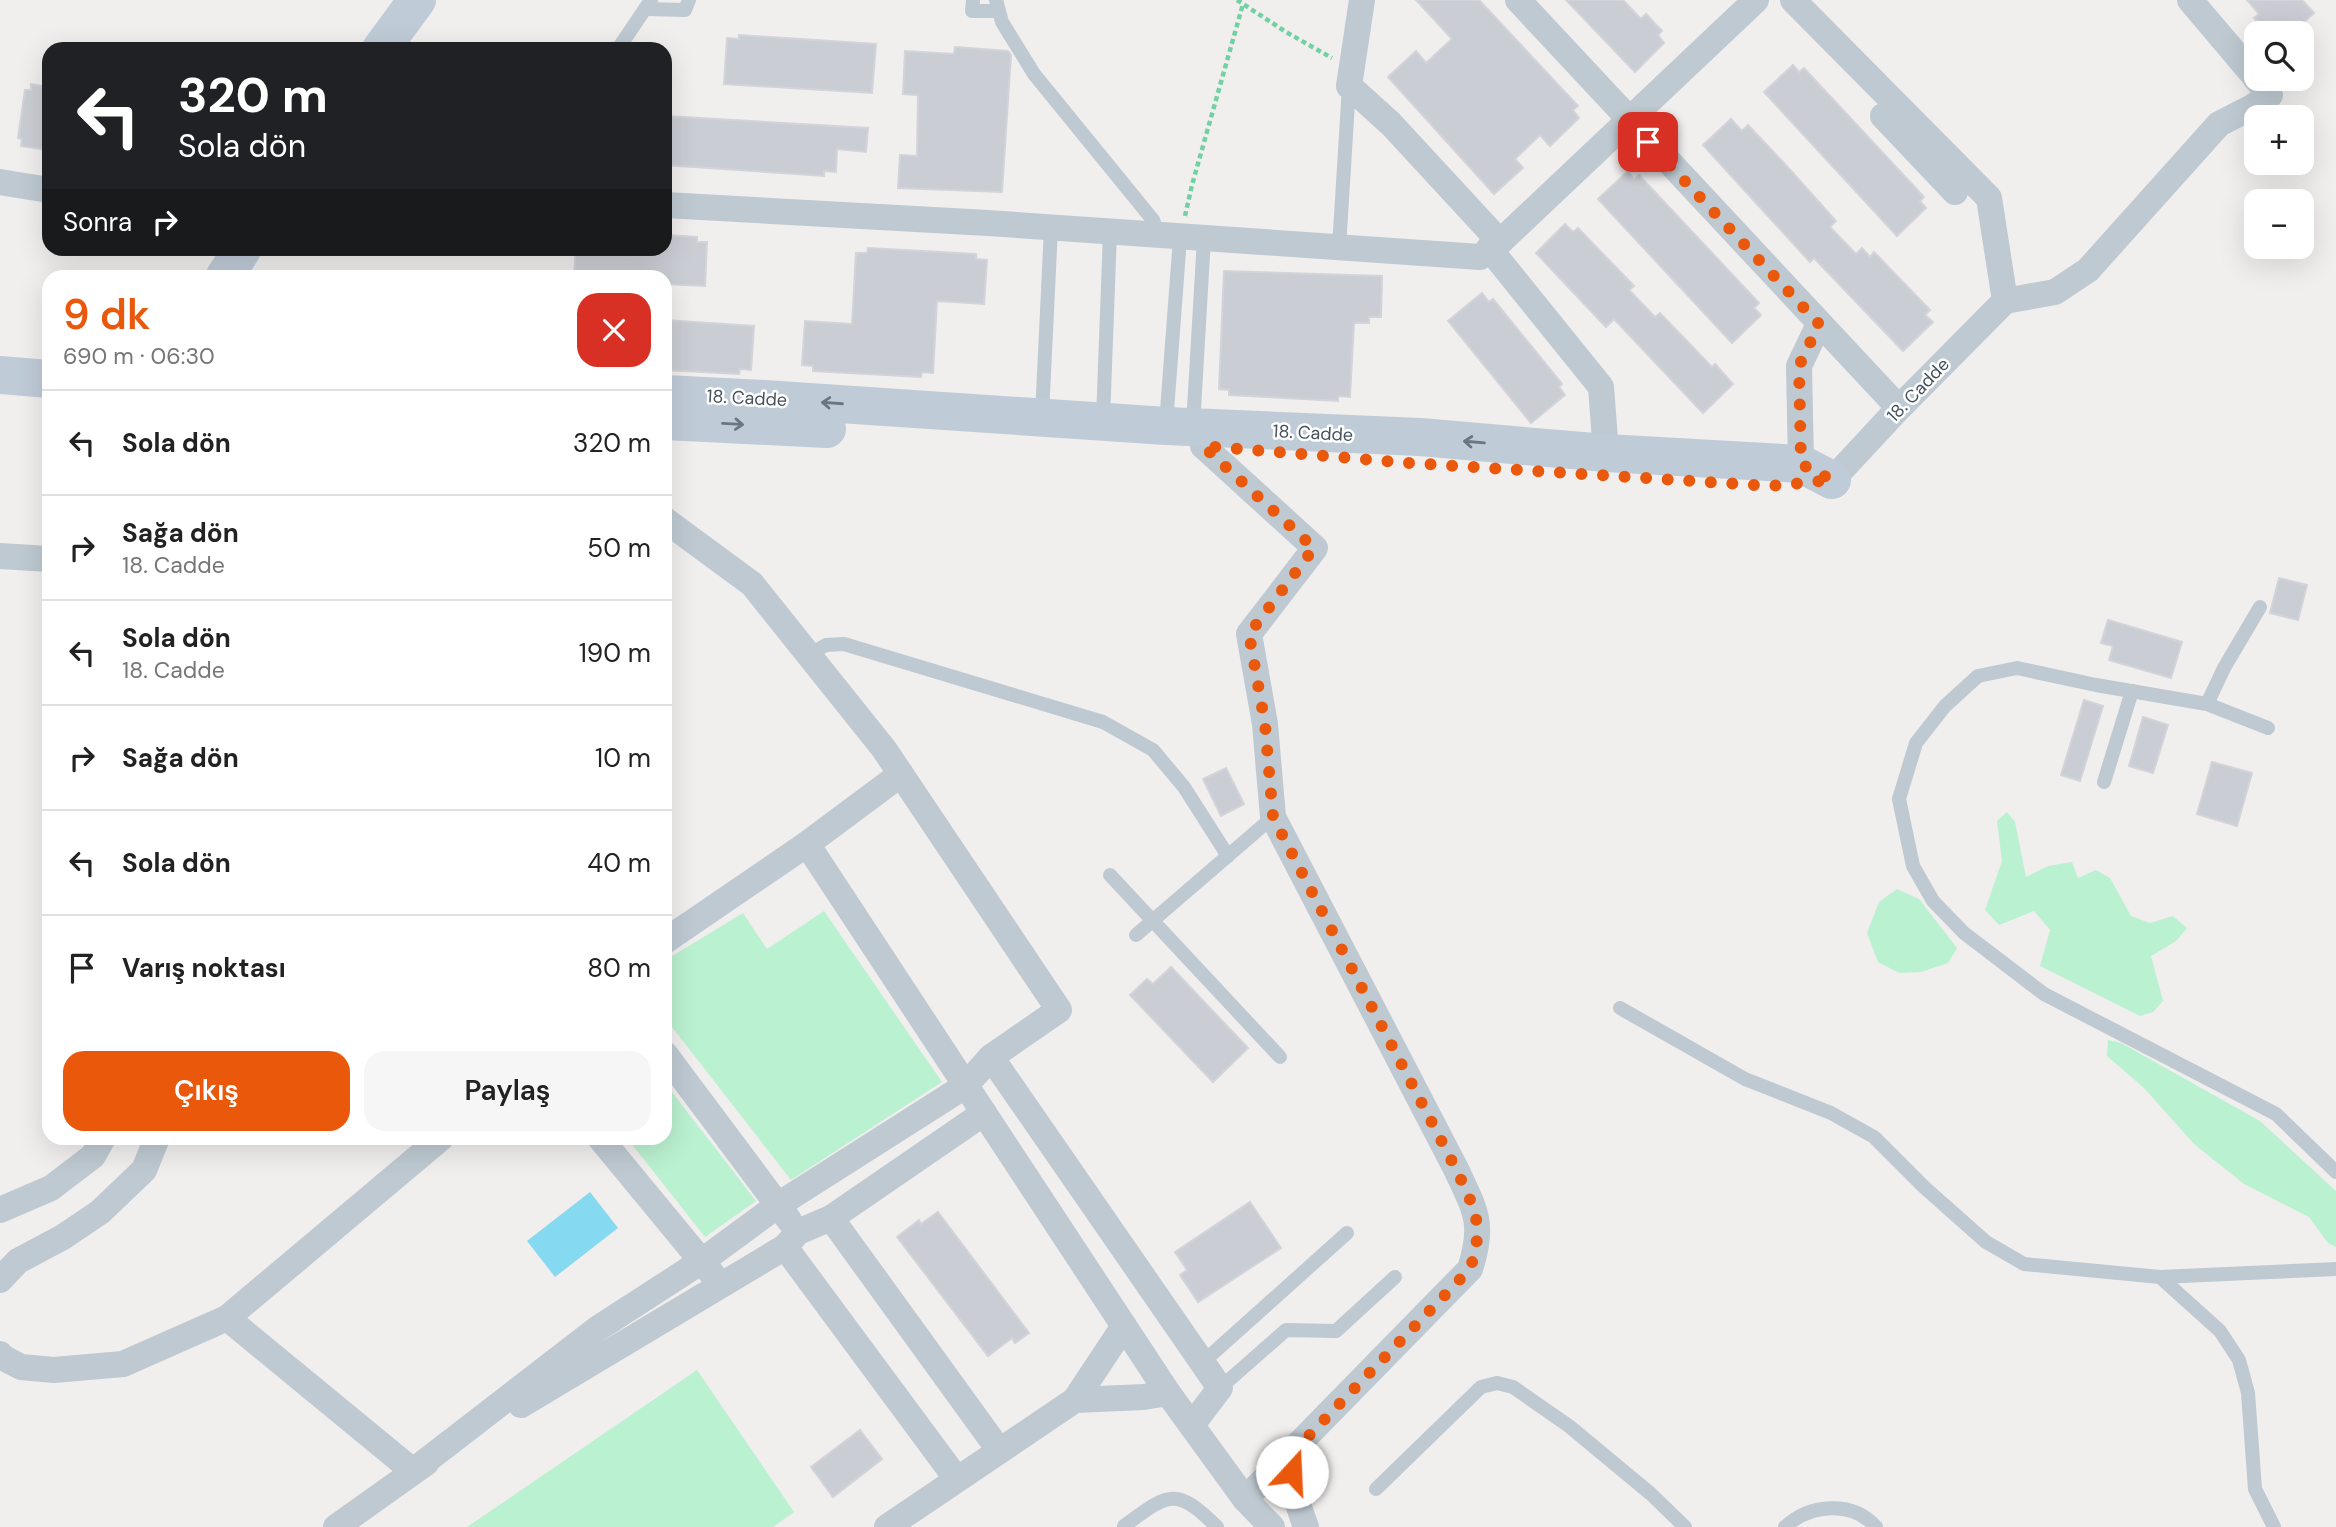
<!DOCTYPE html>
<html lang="tr">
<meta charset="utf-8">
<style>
body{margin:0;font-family:"DM Sans",sans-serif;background:#f6f6f6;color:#222;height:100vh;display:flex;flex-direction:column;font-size:26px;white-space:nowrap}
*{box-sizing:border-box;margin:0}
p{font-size:23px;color:#767676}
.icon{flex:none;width:38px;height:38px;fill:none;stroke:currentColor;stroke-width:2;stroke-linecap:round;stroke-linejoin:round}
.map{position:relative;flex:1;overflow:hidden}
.sheet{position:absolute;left:42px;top:270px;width:630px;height:875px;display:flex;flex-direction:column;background:#fff;border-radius:21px;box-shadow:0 7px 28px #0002}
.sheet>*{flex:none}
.hud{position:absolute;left:42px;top:42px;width:630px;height:214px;border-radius:21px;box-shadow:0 7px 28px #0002;background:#202124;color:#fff;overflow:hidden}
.fabs{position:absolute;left:2244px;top:21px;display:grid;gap:14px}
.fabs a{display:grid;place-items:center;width:70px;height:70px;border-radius:14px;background:#fff;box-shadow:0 7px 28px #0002;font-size:35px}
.pin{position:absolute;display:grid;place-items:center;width:60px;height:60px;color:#fff;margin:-30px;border-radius:14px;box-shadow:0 4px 10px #0006}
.me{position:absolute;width:77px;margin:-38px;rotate:20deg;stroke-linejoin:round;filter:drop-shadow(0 0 5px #0008)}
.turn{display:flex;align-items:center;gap:24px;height:147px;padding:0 21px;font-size:32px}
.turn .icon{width:91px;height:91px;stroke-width:2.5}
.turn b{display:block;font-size:49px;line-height:60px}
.then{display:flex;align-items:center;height:66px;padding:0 21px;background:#0003;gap:14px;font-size:26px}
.round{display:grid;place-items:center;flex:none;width:74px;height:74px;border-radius:21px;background:#f6f6f6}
.headline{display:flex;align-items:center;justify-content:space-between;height:119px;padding:0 21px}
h1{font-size:42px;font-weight:600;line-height:52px;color:#ea580c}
.action{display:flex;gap:14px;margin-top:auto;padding:14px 21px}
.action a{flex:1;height:80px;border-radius:21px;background:#ea580c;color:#fff;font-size:28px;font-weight:600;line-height:80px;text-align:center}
.action a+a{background:#f6f6f6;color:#222}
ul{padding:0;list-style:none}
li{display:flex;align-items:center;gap:21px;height:105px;padding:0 21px;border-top:2px solid #e0e0e0}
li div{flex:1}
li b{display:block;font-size:26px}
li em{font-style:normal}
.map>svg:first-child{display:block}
.green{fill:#baf1d0}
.water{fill:#85d9f0}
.building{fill:#cacdd3;stroke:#d2d4da;stroke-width:2}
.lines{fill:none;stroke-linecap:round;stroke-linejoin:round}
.path{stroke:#71d1a2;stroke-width:4.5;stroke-dasharray:5 3.5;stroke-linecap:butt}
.lane{stroke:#bec9d1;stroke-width:14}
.street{stroke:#bec9d1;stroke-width:26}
.secondary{stroke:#c0cbd8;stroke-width:38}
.oneway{stroke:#6a7682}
.route{stroke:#ea580c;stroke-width:12;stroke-dasharray:0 21.6}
.labels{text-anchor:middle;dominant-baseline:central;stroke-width:5;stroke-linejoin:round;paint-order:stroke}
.street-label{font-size:18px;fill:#45525d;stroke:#fff}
</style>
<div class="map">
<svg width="2336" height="1527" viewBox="0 0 2336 1527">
<rect width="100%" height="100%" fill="#f1eeee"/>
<g class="green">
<polygon points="2007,812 2015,822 2026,877 2048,866 2072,862 2078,878 2096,870 2110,878 2131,916 2150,923 2173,916 2187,928 2176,941 2151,956 2163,1001 2153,1012 2140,1016 2040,966 2050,930 2034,911 1999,925 1985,910 2002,861 1997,821"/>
<polygon points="1897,889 1919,899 1957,948 1948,963 1921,972 1899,973 1878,962 1867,933 1879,902"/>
<polygon points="824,911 942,1082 791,1180 665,1018 665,969 669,958 743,913 767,949"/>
<polygon points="2108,1040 2121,1043 2260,1121 2336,1191 2336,1247 2328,1243 2309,1217 2244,1184 2194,1144 2144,1088 2107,1056"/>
<polygon points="665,1083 756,1201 705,1237 627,1138 665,1138"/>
<polygon points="697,1370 794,1512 773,1527 467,1527"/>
</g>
<polygon class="water" points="590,1192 618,1228 555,1277 527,1241"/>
<g class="building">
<polygon points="1416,0 1479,0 1578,106 1573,110 1579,118 1550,146 1540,135 1515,159 1523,168 1494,194 1388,77 1416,51 1426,63 1452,39"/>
<polygon points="1566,0 1623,0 1641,19 1646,14 1662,31 1658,35 1664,43 1635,72"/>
<polygon points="2247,0 2302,0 2314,13 2292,33 2268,33 2254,18 2259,14"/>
<polygon points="739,35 876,44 872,93 724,84 727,38 739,39"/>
<polygon points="955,47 1008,51 1011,55 1002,192 898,188 900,155 917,156 918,95 903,94 905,51 954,54"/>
<polygon points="1793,65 1799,72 1804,68 1924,197 1920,201 1926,208 1897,236 1764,92"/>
<polygon points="31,84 49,87 49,150 21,146 22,139 18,138 25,90 31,90"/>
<polygon points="665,116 868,128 866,152 837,149 836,172 824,171 824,176 665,165"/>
<polygon points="1731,119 1742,131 1748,125 1784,163 1836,221 1830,227 1856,254 1862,248 1870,257 1874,252 1930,310 1925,315 1933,322 1903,351 1814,258 1810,262 1703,145"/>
<polygon points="1628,171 1634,179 1639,175 1759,303 1754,308 1761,315 1732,343 1598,199"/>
<polygon points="1565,224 1573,232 1578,228 1634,286 1629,290 1655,317 1660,313 1712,367 1715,364 1733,384 1703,413 1614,319 1606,327 1536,253"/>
<polygon points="665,235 697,237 697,242 707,242 705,286 665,284 665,276 574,276 576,248 665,248"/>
<polygon points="868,248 976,254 976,259 987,260 984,304 937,301 933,373 922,372 921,377 813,371 813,366 802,365 805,321 852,324 856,253 867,253"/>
<polygon points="1224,271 1382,276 1381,317 1369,317 1369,323 1354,323 1350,397 1338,396 1338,401 1229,395 1229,390 1219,389"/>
<polygon points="1482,293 1489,302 1493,299 1562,384 1559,387 1565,395 1531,423 1448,321"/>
<polygon points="665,320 754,326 751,370 740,369 739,374 665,370"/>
<polygon points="2279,578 2307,585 2298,620 2270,613"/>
<polygon points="2108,620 2182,642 2171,678 2109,660 2113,646 2101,643"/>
<polygon points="2084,700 2103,706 2080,781 2061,775"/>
<polygon points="2143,717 2168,725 2153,773 2129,766"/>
<polygon points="2212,762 2252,773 2237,826 2197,814"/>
<polygon points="1226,768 1244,804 1221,816 1203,779"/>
<polygon points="1171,967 1248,1048 1213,1082 1130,995 1147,979 1153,984"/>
<polygon points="1250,1202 1281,1248 1198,1302 1180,1275 1187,1270 1175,1252"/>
<polygon points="938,1212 1029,1333 1015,1343 1012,1338 988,1356 897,1237 919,1220 921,1224"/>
<polygon points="860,1430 882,1459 833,1497 811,1467"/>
</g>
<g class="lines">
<g class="path">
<polyline points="1237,0 1286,32 1332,58"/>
<polyline points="1185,216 1192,185 1243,4"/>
</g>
<g class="lane">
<polyline points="973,0 972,11 999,11"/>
<polyline points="996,0 1002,22 1034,74 1153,220 1159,235"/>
<polyline points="645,9 685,10 689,0"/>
<polyline points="618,49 651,0"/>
<polyline points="1339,248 1349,86"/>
<polyline points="1042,415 1051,228"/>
<polyline points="1103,420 1110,232"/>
<polyline points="1166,424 1180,238"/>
<polyline points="1193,426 1204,238"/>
<polyline points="808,655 826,645 844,644 1103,722 1153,750 1184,787 1228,856"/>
<polyline points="2207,704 2224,668 2260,607"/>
<polyline points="2268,728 2207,704 2096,685 2017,668 1978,676 1945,706 1916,743 1899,799 1913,866 1933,901 1964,933 2044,994 2276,1114 2336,1172"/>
<polyline points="2104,782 2132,691"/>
<polyline points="1110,875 1280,1057"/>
<polyline points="1136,935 1273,817"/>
<polyline points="1620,1008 1745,1079 1831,1113 1874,1137 1924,1187 1986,1242 2024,1264 2160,1277 2220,1331 2239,1360 2248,1393 2255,1489 2274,1527"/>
<polyline points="2160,1277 2336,1269"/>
<polyline points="1202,1363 1347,1233"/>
<polyline points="1220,1388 1286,1330 1336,1331 1395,1277"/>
<polyline points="1376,1489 1481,1387 1497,1383 1513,1387 1569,1426 1651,1494 1685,1527"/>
<path d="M1124 1526C1168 1494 1175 1485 1217 1527"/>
<path d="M1785 1527C1810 1504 1852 1500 1876 1527"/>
</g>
<g class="street">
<polyline points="1362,0 1349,86 1391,124 1500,242"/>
<polyline points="1518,0 1899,408"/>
<polyline points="1793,0 1989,198 2005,301"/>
<polyline points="2190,0 2256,78"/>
<polyline points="1883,116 1955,192"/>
<polyline points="0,182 49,190"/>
<polyline points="665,205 988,223 1480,257 1500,242 1756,0"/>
<polyline points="1489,248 1601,387 1606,453"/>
<polyline points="2005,301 2055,292 2088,270 2219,124 2252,107 2270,95 2256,79"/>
<path d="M1203 446 1315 548 1249 634 1265 724 1273 817 1456 1169C1475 1210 1485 1223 1470 1269L1245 1499"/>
<polyline points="1801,464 1799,366 1819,324"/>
<polyline points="1832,480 1899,408 2005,301"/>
<polyline points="0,556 49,559"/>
<polyline points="807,844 1168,1393"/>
<polyline points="665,941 807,844 901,774"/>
<polyline points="665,1054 789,1220"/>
<polyline points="991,1057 1220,1388 1192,1425"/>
<polyline points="600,1138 713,1275"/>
<polyline points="0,1210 51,1188 93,1156 103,1138"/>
<polyline points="831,1218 999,1450"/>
<polyline points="785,1247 956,1478"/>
<polyline points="0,1280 18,1261 63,1237 100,1212 144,1170 157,1138"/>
<polyline points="227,1318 413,1471 597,1329 702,1261 778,1205 965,1086 991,1057 1059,1010 884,749 752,584 665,520"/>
<polyline points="0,1354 2,1357 21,1367 54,1370 123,1364 227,1318 441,1138"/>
<polyline points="1075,1400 1124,1326"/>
<polyline points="521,1405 785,1247 798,1232 831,1218 984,1113"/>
<path d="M1295 1450C1291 1481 1295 1498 1306 1527"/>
<polyline points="336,1527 426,1463"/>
<polyline points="887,1527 1075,1400 1144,1397 1168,1393 1245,1499 1272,1527"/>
</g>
<g class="secondary">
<polyline points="381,49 417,0"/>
<polyline points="225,276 243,248"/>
<polyline points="0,375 49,379"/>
<polyline points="665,394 765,399 1166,426 1420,437 1606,453 1801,464 1832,480"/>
<polyline points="665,421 827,429"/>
</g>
</g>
<defs><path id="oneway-shaft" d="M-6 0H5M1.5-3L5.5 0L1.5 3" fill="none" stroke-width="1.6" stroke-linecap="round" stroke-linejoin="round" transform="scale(1.75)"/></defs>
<g class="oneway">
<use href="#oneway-shaft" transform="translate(832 403) rotate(-176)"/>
<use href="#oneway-shaft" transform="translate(733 424) rotate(3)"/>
<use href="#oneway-shaft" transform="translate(1474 442) rotate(-175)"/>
</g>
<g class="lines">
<path class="route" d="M1292 1472 1295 1450 1470 1269C1485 1224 1475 1210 1456 1169L1273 817 1265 724 1249 634 1314 548 1203 446 1410 463 1770 486 1832 480 1801 464 1799 366 1819 324 1648 142"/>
</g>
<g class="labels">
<g class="street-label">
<text transform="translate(1918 390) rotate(-46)">18. Cadde</text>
<text transform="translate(747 398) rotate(3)">18. Cadde</text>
<text transform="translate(1313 433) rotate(3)">18. Cadde</text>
</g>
</g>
</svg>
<div class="fabs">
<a><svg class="icon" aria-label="search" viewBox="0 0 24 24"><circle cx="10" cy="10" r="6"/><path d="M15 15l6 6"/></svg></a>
<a>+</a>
<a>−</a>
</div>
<div class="pin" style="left:1648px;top:142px;background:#d93025"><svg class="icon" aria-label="arrive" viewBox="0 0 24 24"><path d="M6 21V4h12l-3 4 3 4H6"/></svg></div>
<svg class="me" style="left:1292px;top:1472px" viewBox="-20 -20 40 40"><circle r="19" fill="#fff"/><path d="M0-13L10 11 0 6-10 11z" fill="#ea580c"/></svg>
<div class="hud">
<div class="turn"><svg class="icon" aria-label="left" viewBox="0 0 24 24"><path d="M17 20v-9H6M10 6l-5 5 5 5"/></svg><div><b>320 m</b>Sola dön</div></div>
<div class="then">Sonra<svg class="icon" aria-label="right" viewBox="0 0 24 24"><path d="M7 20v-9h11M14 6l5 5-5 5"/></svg></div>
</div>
<section class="sheet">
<div class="headline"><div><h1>9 dk</h1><p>690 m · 06:30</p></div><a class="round" style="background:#d93025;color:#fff"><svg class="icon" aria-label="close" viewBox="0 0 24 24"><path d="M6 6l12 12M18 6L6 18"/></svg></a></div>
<ul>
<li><svg class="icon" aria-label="left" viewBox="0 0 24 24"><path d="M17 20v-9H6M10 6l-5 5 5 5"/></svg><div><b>Sola dön</b></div><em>320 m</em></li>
<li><svg class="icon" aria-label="right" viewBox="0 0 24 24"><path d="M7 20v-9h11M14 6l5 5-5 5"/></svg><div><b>Sağa dön</b><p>18. Cadde</p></div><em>50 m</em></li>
<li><svg class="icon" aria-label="left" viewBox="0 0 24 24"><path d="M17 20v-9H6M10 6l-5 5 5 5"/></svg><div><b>Sola dön</b><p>18. Cadde</p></div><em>190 m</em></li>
<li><svg class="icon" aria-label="right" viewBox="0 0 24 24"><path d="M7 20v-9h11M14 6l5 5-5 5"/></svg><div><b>Sağa dön</b></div><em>10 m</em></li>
<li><svg class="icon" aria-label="left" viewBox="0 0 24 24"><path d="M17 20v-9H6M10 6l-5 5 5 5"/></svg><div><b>Sola dön</b></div><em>40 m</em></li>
<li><svg class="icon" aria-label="arrive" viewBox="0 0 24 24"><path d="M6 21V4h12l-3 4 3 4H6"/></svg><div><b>Varış noktası</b></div><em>80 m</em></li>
</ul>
<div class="action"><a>Çıkış</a><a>Paylaş</a></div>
</section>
</div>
